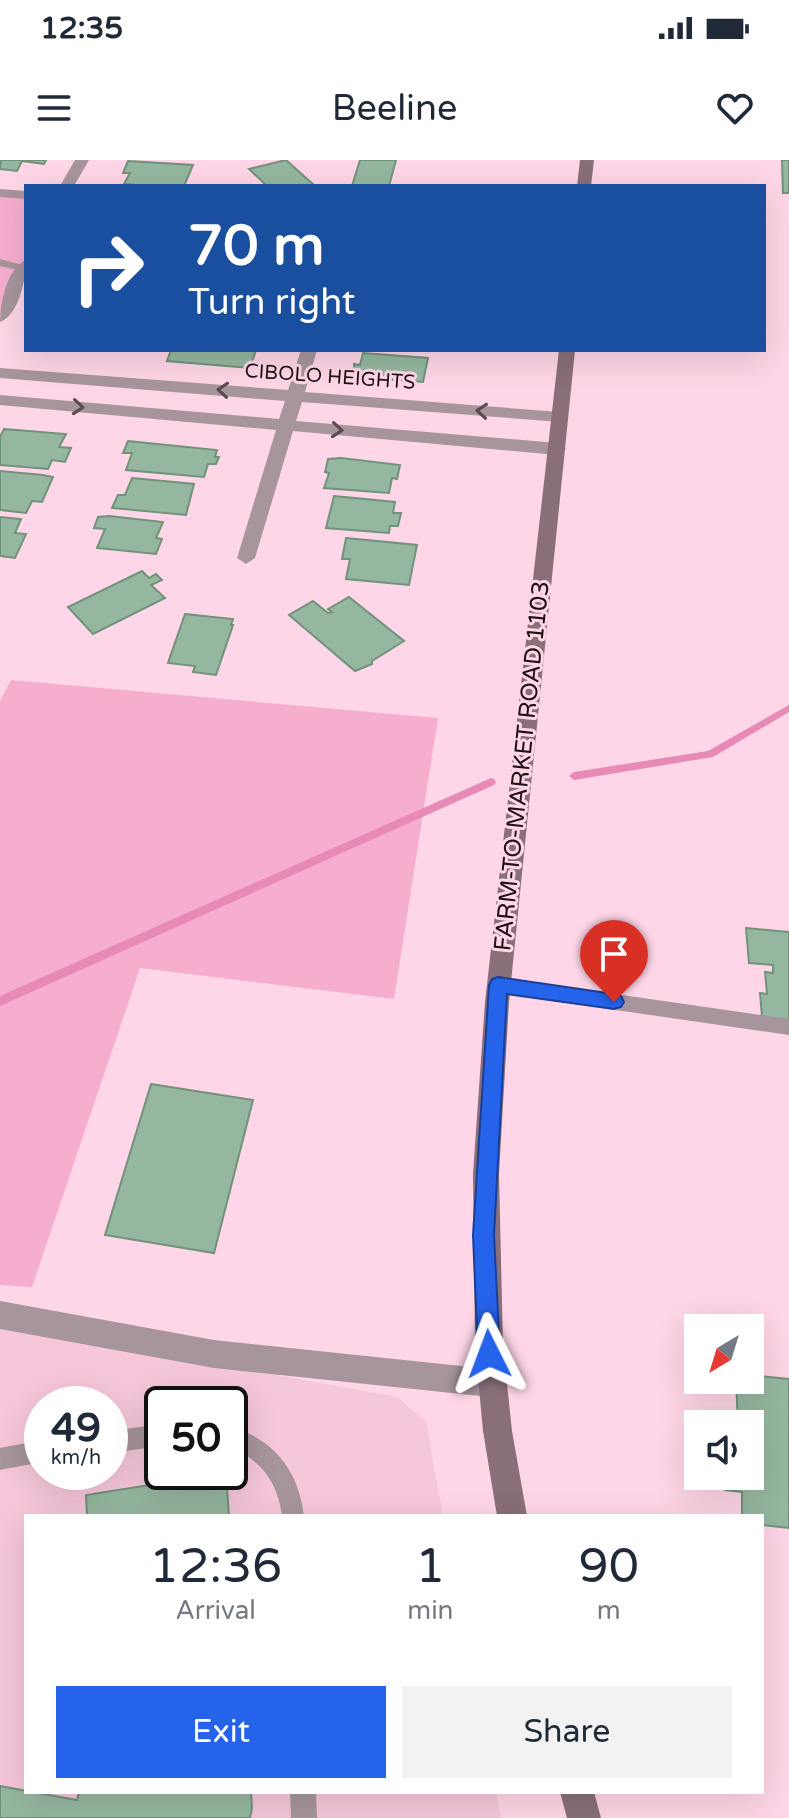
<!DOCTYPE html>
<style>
body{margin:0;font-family:"Varela Round",sans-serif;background:#f2f2f3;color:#1f2937;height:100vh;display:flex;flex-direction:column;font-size:30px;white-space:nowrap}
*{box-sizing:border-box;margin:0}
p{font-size:26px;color:#747a83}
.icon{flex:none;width:44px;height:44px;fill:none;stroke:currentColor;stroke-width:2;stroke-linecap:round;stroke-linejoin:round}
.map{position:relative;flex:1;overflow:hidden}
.panel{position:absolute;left:24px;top:1354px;width:740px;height:280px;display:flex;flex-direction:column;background:#fff;border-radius:0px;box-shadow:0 8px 32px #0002}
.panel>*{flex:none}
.hud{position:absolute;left:24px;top:24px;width:742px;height:168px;border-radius:0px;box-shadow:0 8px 32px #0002;background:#1a4fa0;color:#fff;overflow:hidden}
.needle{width:52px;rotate:218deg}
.controls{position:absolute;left:684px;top:1154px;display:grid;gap:16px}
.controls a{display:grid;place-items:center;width:80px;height:80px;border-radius:0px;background:#fff;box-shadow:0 8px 32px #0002;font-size:40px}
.speed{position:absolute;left:24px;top:1226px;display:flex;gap:16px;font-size:40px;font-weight:700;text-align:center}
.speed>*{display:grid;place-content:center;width:104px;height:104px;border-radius:50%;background:#fff;box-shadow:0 8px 32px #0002;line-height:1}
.speed small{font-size:20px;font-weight:400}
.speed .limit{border:4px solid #111;border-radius:12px;background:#fff;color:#111}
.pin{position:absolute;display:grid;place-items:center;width:68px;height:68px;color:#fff;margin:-82px -34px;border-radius:50% 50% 50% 0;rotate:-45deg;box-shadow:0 0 8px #0007}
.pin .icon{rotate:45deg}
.me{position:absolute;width:88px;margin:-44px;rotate:357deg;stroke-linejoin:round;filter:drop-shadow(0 0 6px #0008)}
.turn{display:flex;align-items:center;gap:28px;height:168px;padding:0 32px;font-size:36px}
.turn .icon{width:104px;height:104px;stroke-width:2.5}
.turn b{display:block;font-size:56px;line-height:68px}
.eta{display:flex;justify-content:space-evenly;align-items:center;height:136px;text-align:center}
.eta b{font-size:48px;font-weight:600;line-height:56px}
.cta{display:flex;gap:16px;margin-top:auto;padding:16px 32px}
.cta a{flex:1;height:92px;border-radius:0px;background:#2563eb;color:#fff;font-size:32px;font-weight:600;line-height:92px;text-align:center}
.cta a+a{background:#f2f2f3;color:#1f2937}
.status{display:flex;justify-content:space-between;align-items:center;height:56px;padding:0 40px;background:#fff;direction:ltr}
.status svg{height:22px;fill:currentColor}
header{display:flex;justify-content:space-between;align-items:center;height:104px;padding:0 32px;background:#fff;font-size:36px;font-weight:600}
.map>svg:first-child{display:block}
.built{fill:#f6c6da;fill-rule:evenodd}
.green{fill:#f6aecf}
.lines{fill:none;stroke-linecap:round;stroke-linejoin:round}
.stream{fill:#e78ab6;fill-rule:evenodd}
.building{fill:#95b79f;stroke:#71927b;stroke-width:2}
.lane{fill:#a6959c;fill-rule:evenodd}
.street{fill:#a6959c;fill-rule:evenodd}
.secondary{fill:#886f7a;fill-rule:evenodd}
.oneway{stroke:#5b4c53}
.route{fill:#2563eb;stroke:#184099;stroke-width:2}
.labels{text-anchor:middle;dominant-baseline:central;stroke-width:6;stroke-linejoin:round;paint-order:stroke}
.far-street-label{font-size:20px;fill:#1e1117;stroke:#fed6e7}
.street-label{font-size:24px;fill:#1e1117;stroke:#fed6e7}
</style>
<div class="status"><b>12:35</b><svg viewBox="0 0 49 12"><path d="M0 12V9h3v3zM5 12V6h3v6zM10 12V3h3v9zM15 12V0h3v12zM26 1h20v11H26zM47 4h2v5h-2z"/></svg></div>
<header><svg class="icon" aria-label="menu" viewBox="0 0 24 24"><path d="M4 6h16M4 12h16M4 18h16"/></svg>Beeline<svg class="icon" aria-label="heart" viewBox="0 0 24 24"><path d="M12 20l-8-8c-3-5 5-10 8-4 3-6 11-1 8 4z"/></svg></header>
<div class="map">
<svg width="789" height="1658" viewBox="0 0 789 1658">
<rect width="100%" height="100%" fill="#fed6e7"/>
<path class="built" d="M0 1165 397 1237 426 1262 443 1356H26V1632H496L501 1658H0ZM42 1244H110V1312H42ZM162 1244H230V1312H162Z"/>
<g class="green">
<polygon points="0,33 26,35 26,105 0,155"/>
<polygon points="11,520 438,558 394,839 140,808 32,1127 0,1125 0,541"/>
</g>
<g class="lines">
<g class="stream">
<polygon points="789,545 789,552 713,597 574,620 569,616 574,612 708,591"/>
<polygon points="491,618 494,619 496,622 494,625 0,846 0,836"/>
</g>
</g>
<g class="building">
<polygon points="1,0 46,0 44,4 22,1 17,11 0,9"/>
<polygon points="286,0 315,26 267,26 249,9"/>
<polygon points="360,0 396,0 389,26 352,26"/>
<polygon points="782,0 789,0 789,33 783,33"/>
<polygon points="128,1 193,5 184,26 147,26 124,24 130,13 123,13"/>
<polygon points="171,190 256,190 250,208 167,201"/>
<polygon points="363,193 428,198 423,222 354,217 354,204 360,205"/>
<polygon points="4,269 66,274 59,287 71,288 65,302 52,300 48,309 0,305 0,277"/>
<polygon points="128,281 217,290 215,297 219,297 216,304 208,304 204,317 126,310 132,293 123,293"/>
<polygon points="341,298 400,305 397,319 392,318 389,333 324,328 329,313 325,312 328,299"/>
<polygon points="0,311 43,315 53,317 42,342 32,341 26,353 0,350"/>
<polygon points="132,318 194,324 186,355 112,348 118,335 125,335"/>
<polygon points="334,336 395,342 393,353 401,353 398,366 390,366 389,373 326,368"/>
<polygon points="109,356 163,362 156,378 162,379 156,394 97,388 105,369 94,368 98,357"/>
<polygon points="0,357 21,359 15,373 26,374 15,398 0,396"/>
<polygon points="346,378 417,385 409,425 346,419 350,399 342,399"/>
<polygon points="142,411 149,418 156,414 162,420 151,425 165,438 93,474 68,447"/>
<polygon points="349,437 404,481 372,501 372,504 355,511 289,455 313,441 328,453 332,452 328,449"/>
<polygon points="185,454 233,459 231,465 233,465 216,515 193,512 195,506 168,503"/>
<polygon points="746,768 789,772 789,860 762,857 760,833 767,834 765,812 773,813 773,805 749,803"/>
<polygon points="151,924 253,940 214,1093 105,1075"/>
<polygon points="750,1215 789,1219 789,1368 762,1365 762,1356 742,1356 742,1332 725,1330 724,1316 750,1316 750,1264 738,1264 736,1220 750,1220"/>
<polygon points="226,1313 229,1356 87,1356 86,1335"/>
<polygon points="0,1626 77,1640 79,1632 251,1632 252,1648 250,1658 0,1658"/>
</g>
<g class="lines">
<g class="lane">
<polygon points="0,99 26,106 26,112 0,106"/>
<polygon points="498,817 789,859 789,875 498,833 492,830 489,825 492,820"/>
<polygon points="162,1264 162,1286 110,1293 110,1271"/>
<path d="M230 1266C274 1280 298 1309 304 1356H282C278 1324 262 1299 230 1288Z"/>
<polygon points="42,1280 42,1302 0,1310 0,1288"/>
<polygon points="290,1632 316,1632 317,1658 291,1658"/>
</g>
<g class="street">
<polygon points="75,0 89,0 74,26 60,26"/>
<polygon points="0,29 26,31 26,39 0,37"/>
<path d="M26 100C26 119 19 155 0 162 0 143 7 108 26 100Z"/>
<polygon points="301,190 317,190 305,232 560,252 569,257 560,262 302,242 296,261 557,283 566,289 557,295 293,271 255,398 246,404 237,398 276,270 0,245 0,235 279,259 285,241 0,218 0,208 288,230"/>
<polygon points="0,1141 214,1180 490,1209 500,1213 504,1223 500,1233 490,1237 214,1208 0,1169"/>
</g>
<g class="secondary">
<polygon points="580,0 594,0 591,26 577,26"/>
<polygon points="559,190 575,190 509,842 499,1014 503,1186 512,1271 527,1356 497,1356 483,1271 475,1186 473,1014 485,842"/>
<polygon points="560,1632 594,1632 601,1658 567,1658"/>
</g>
</g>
<defs><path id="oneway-chevron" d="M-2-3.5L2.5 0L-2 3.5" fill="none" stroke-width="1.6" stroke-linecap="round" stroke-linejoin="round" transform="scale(2)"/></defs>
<g class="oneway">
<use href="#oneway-chevron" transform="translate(223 230) rotate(-176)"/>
<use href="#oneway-chevron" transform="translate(78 247) rotate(5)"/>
<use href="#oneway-chevron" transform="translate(482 251) rotate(-176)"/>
<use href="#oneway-chevron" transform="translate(337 270) rotate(5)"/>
</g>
<polygon class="route" points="498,817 614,834 621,836 624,842 621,847 614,849 507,834 494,1075 500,1194 497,1201 489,1204 481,1201 478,1194 473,1075 489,825 492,819"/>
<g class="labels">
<g class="far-street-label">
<text transform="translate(330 217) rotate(4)">CIBOLO HEIGHTS</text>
</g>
<g class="street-label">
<text transform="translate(522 606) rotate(-84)">FARM-TO-MARKET ROAD 1103</text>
</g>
</g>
</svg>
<div class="controls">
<a><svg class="needle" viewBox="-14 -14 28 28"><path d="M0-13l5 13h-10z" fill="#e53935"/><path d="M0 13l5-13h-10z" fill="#747a83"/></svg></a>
<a><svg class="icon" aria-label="sound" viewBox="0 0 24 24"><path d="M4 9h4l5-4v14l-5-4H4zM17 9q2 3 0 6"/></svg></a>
</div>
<div class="speed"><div>49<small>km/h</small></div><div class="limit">50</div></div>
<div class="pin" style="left:614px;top:842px;background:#d93025"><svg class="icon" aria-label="arrive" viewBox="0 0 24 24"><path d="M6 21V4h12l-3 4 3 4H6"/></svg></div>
<svg class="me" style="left:489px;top:1194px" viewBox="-20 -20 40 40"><path d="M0-17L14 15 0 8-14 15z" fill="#2563eb" stroke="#fff" stroke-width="4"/></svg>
<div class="hud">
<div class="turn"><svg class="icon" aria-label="right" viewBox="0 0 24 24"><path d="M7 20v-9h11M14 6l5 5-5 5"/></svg><div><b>70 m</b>Turn right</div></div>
</div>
<section class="panel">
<div class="eta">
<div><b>12:36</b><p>Arrival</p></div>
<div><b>1</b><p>min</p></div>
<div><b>90</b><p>m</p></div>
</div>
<div class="cta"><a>Exit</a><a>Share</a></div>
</section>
</div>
